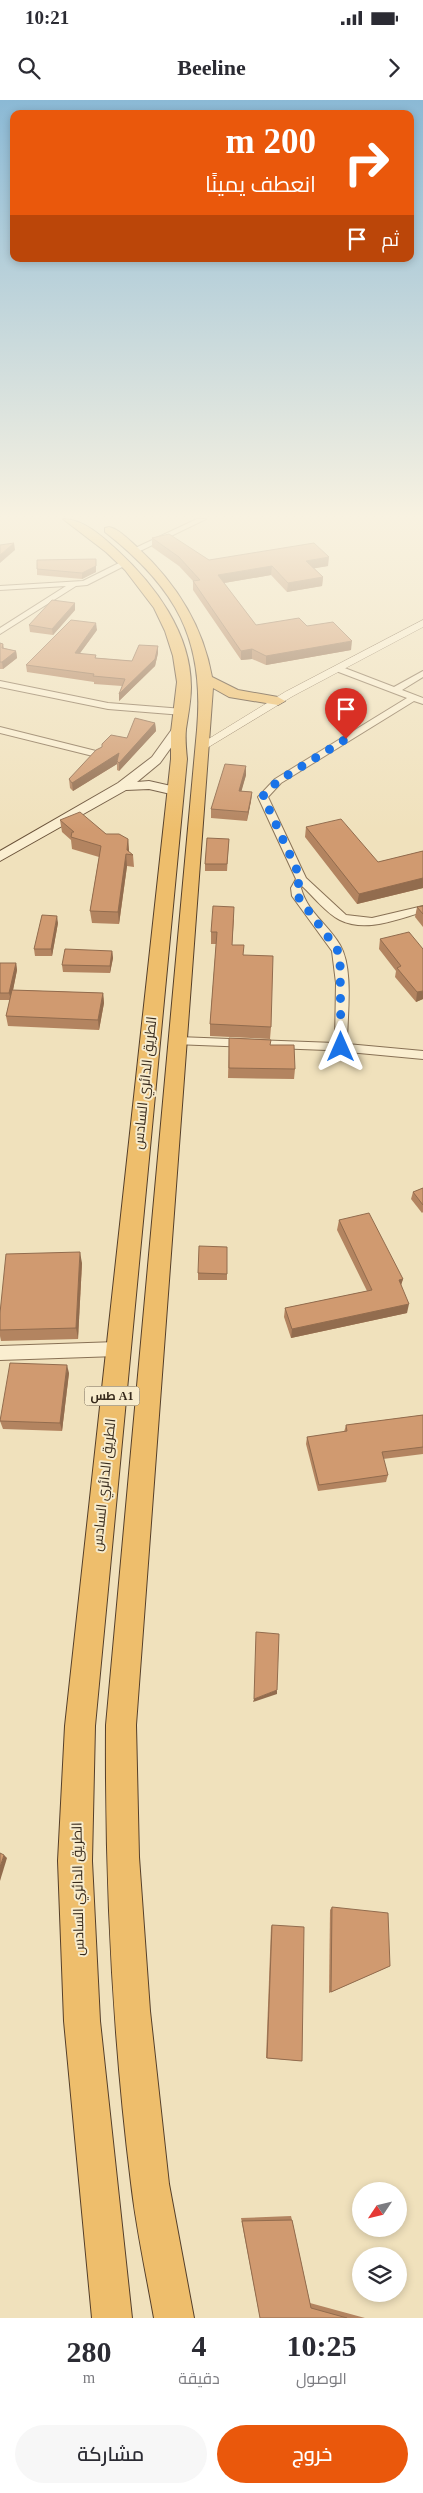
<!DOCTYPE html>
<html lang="ar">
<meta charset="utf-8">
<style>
body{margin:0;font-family:"Times New Roman",Cairo,serif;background:#f7f7f7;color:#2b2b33;direction:rtl;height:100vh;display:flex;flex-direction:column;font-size:19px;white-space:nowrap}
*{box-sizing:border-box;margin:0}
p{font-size:16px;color:#7c7c81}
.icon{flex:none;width:28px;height:28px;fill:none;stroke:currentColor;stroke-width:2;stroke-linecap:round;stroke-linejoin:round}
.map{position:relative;height:2218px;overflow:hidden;direction:ltr}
.side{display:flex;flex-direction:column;background:#fff;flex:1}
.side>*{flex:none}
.hud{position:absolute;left:10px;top:10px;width:404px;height:152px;border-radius:10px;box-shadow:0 2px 8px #0003;direction:rtl;background:#ea580c;color:#fff;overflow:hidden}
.needle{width:32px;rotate:235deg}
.buttons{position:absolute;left:352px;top:2082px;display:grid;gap:10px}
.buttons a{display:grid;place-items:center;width:55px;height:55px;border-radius:50%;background:#fff;box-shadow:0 2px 8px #0003;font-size:25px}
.pin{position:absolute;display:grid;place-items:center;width:42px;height:42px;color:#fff;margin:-51px -21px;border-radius:50% 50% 50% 0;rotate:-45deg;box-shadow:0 0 5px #0007}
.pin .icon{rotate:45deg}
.me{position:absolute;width:55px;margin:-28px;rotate:0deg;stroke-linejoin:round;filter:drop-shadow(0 0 4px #0008)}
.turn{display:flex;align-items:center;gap:18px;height:105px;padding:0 15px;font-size:22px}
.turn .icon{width:65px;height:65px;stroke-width:2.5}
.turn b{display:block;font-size:35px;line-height:42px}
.then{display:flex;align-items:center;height:48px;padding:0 15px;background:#0003;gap:10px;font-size:19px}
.eta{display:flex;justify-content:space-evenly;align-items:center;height:85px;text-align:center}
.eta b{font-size:30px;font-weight:600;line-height:35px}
.action{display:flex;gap:10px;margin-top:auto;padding:10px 15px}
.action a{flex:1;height:58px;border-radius:30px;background:#ea580c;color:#fff;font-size:20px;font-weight:600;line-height:58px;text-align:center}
.action a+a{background:#f7f7f7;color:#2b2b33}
.status{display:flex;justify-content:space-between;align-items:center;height:35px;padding:0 25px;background:#fff;direction:ltr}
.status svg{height:14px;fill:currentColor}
header{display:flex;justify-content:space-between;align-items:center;height:65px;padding:0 15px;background:#fff;font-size:22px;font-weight:600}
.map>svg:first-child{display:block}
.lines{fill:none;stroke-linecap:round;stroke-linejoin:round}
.minor-casing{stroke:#887155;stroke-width:2}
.tertiary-casing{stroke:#887155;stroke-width:1}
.secondary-casing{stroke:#6a5239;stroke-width:2}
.trunk-casing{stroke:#553f2a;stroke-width:2}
.minor{fill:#faeed0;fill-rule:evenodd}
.tertiary{fill:#faeed0;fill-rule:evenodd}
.secondary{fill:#faeed0;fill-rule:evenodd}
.trunk{fill:#eebe6c;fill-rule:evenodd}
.wall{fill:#b38460}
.shaded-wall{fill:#926c4e}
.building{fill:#d09a70;stroke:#926c4e}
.route{stroke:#1a73e8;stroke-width:9;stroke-dasharray:0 16.2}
.labels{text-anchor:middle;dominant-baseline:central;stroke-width:4;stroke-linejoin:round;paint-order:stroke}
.shield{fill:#f7ebcc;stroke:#706350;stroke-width:1}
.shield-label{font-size:12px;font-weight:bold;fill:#36291b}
.street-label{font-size:14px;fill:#36291b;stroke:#f7ebcc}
</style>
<div class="status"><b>10:21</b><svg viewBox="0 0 49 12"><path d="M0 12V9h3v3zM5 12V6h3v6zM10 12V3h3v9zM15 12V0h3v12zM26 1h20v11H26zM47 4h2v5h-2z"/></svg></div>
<header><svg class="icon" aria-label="forward" viewBox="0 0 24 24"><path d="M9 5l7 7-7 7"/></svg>Beeline<svg class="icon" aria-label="search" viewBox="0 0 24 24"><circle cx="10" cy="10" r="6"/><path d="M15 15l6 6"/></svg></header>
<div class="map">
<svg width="423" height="2218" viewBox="0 0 423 2218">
<rect width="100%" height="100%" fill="#f0e1bc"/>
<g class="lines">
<g class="minor-casing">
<g id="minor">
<polygon points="197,419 206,419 138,452 131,450"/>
<polygon points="123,461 130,463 87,485 76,486 0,534 0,528 66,486 0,490 0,486 83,481"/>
<path d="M336 567H342L394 587 423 571V577L402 590 423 598V604L414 601 281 683 268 697 306 778 346 815 372 818 423 806V812C397 819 366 833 340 820 326 813 313 796 302 786L301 788C307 812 328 824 340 845 354 869 347 916 347 944L423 951V959L327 950 174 944 172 941 178 937 335 943 336 883 332 851 292 796 291 788 296 779 258 697 275 679 407 598 336 571Z"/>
<polygon points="0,581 108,603 183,609 187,612 183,615 108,609 0,587"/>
<polygon points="0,627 100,652 102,654 97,657 0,633"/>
<polygon points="117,1242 122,1244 125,1249 122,1254 117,1256 0,1260 0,1246"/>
</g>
</g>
<g class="tertiary-casing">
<polygon id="tertiary" points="423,520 423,527 293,596 207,648 203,649 197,646 285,592"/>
</g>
<g class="secondary-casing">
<polygon id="secondary" points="179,624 185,628 160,663 137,682 149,681 180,688 182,691 180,694 175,695 149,689 126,690 0,761 0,751 118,683 152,657 175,625"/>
</g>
<g class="trunk-casing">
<g id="trunk">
<path d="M63 419C83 419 102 436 117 450 155 485 191 533 191 587 191 601 188 615 186 629 185 639 186 649 187 659L95 1626 92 1761 100 1921 132 2218H92L64 1921 58 1761 65 1626 171 659V632L177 582 173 556 165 531 154 508 125 470 106 452Z"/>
<path d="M109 427C119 429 129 440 137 447 175 482 203 525 212 577L238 590 278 597 285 601 278 605 229 597 213 588 136 1625 139 1757 150 1911 169 2084 194 2218H154C146 2173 136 2128 131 2083 112 1931 105 1778 106 1625L197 630C205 539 176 488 105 432V428Z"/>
</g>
</g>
<use href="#minor" class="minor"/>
<use href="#tertiary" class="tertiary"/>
<use href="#secondary" class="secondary"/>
<use href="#trunk" class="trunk"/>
</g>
<g class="wall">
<polygon points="152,438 209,460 328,466 314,468 323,477 322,486 287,492 271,475 224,483 256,525 307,526 351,550 266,565 252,559 241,560 193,490 193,481 179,466 152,447"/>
<polygon points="96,459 96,472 82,479 37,475 37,469"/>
<polygon points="75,503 75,510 53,535 30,532 29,525"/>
<polygon points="97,530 80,553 97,558 132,561 158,546 158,553 155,566 119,601 119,594 122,586 94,584 94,582 27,572 26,565"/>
<polygon points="0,543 3,544 4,548 16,551 17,558 3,569 0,569"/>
<polygon points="155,623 156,631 119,671 117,670 117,664 73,691 70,688 69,679 127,638"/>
<polygon points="246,666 246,675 241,691 252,692 251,701 247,721 211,718 211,709"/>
<polygon points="60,720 106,734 128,739 129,752 133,755 134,767 127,766 119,824 92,823 90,811 99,757 72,749 71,740 62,732"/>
<polygon points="306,727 378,762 423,751 423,788 357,804 305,737"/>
<polygon points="229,739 227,771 205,771 205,764"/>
<polygon points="423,806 423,827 415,817 417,807"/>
<polygon points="234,819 232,845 243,855 271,927 270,939 210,936 210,924 216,844 211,844 211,832"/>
<polygon points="58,823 52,856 35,856 34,849"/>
<polygon points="380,839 423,849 423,899 416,902 395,877 396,871 379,849"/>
<polygon points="112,851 113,858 110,873 63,872 62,865"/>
<polygon points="0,863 16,863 17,870 13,890 103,893 104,903 99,930 8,926 6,916 10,900 0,900"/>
<polygon points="229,938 270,945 295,969 294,979 228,978"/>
<polygon points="423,1088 423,1112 422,1113 411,1099 413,1092"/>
<polygon points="339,1120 403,1179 401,1185 407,1213 291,1238 284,1217 285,1208 367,1191 337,1130"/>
<polygon points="227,1147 227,1180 198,1180 198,1173"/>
<polygon points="82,1163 78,1239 1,1241 0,1236 0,1213"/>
<polygon points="69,1273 62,1331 3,1329 0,1321"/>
<polygon points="423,1315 423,1354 383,1359 388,1375 386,1382 318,1391 306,1344 307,1337 344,1332 346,1325"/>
<polygon points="332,1807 390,1866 329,1893 330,1810"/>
<polygon points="272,1825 302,1961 266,1958 271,1827"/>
<polygon points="291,2116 292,2120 310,2203 365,2218 260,2218 241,2118"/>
</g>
<g class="shaded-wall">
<polygon points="14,443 15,450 0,463 0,455"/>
<polygon points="329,457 328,466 305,470 306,461"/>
<polygon points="96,459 96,472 82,479 82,473"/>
<polygon points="272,466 271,475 218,484 218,475"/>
<polygon points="323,477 322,486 287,492 288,483"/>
<polygon points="75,503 75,510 53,535 52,529"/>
<polygon points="96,523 97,530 75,560 75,553"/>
<polygon points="352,541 351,550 266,565 266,556"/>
<polygon points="158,546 158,553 155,566 119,601 119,594"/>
<polygon points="252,549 252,559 241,560 241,551"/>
<polygon points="16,551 17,558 3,569 2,562"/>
<polygon points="155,623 156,631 119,671 119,663 117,661 117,664 73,691 72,683"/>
<polygon points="246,666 246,675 239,700 239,691"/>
<polygon points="252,692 251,701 247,721 248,712"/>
<polygon points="128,739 129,751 129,754 127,750"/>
<polygon points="126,754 127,766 119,824 118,812"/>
<polygon points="423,778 423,788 357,804 359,794"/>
<polygon points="57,816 58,823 52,856 51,849"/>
<polygon points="112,851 113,858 110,873 110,866"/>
<polygon points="16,863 17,870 11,900 9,893"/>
<polygon points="423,891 423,899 416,902 417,892"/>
<polygon points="103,893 104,903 99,930 98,920"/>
<polygon points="80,1152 82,1163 78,1239 76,1228"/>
<polygon points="403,1179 400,1188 399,1180"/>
<polygon points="409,1204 407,1213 291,1238 292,1229"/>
<polygon points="67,1265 69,1273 62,1331 60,1323"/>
<polygon points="277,1590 277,1594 253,1602 254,1599"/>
<polygon points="4,1755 7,1758 0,1781 0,1767"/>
</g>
<g class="building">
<polygon points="169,434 209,460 314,443 329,457 306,461 323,477 288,483 272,466 218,475 256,525 299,518 307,526 333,522 352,541 266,556 252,549 241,551 193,481 200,480 179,457 152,438"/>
<polygon points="14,443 0,455 0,445"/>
<polygon points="96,459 96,466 82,473 37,469 37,460"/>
<polygon points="52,500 75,503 52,529 29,525"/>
<polygon points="71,520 96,523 75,553 96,555 95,558 132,561 139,545 158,546 155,559 119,594 125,579 93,576 94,574 26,565"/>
<polygon points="0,543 3,544 2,548 16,551 2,562 0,562"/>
<polygon points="135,618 155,623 119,663 117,661 119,653 72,683 69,679 96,650 102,647 102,644 111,635 127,638"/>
<polygon points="225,664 246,666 239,691 252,692 248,712 211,709"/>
<polygon points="80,712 106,734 119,734 128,739 127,750 133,755 126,754 118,812 90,811 101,746 71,737 72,732 74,732 60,720"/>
<polygon points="341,719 378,762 423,751 423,778 359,794 306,727"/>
<polygon points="207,738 229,739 227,764 205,764"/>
<polygon points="213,806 234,807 232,845 244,845 243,855 273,856 271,927 210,924 217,832 211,832"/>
<polygon points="423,806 423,814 417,807"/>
<polygon points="42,815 57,816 51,849 34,849"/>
<polygon points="409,832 423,849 423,891 417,892 397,868 401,866 380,839"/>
<polygon points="65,849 112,851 110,866 62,865"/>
<polygon points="0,863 16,863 9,893 0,893"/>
<polygon points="12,890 103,893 98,920 6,916"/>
<polygon points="229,938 271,940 270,945 294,945 295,969 229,968"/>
<polygon points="423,1088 423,1105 413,1092"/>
<polygon points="369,1113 403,1179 399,1180 409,1204 292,1229 285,1208 372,1190 339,1120"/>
<polygon points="199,1146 227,1147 227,1174 198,1173"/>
<polygon points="80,1152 76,1228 0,1230 0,1213 6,1154"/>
<polygon points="10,1263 67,1265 60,1323 0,1321"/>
<polygon points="423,1315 423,1347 382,1352 388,1375 319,1385 307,1337 347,1331 346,1325"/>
<polygon points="256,1532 279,1534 277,1590 254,1599"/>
<polygon points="0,1753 4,1755 0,1767"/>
<polygon points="332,1807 388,1813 390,1866 331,1892"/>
<polygon points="272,1825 304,1827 302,1961 267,1958"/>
<polygon points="292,2120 311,2208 347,2218 260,2218 242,2121"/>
</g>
<linearGradient id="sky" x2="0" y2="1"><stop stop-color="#8bb9d5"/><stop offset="0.57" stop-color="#f8f2e1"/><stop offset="1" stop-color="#f8f2e1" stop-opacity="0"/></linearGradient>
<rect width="423" height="730" fill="url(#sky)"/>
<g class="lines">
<polyline class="route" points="341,947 340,858 337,849 296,794 296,788 301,779 263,696 278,681 346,639"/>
</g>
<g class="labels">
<rect class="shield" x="84.5" y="1286.5" width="55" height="19" rx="4"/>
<g class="shield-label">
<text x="112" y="1296">طس A1</text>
</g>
<g class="street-label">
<text transform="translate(145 983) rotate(-84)">الطريق الدائري السادس</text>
<text transform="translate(104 1385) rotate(-84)">الطريق الدائري السادس</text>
<text transform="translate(78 1789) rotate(-91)">الطريق الدائري السادس</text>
</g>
</g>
</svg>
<div class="buttons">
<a><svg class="needle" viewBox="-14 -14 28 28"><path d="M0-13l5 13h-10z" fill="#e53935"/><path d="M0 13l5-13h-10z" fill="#7c7c81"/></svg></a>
<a><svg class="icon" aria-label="layers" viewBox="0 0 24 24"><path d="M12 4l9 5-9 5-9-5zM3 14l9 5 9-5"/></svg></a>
</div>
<div class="pin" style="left:346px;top:639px;background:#d93025"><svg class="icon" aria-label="arrive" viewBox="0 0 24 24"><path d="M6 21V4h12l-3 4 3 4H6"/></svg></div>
<svg class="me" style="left:341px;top:947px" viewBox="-20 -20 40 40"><path d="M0-17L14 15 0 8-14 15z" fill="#1a73e8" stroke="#fff" stroke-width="4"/></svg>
<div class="hud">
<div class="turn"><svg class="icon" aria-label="right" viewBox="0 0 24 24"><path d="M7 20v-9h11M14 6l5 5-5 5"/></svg><div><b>200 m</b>انعطف يمينًا</div></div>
<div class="then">ثم<svg class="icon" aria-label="arrive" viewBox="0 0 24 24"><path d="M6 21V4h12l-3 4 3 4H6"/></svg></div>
</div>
</div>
<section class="side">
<div class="eta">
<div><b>10:25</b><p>الوصول</p></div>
<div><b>4</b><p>دقيقة</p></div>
<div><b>280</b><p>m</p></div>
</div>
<div class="action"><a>خروج</a><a>مشاركة</a></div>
</section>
